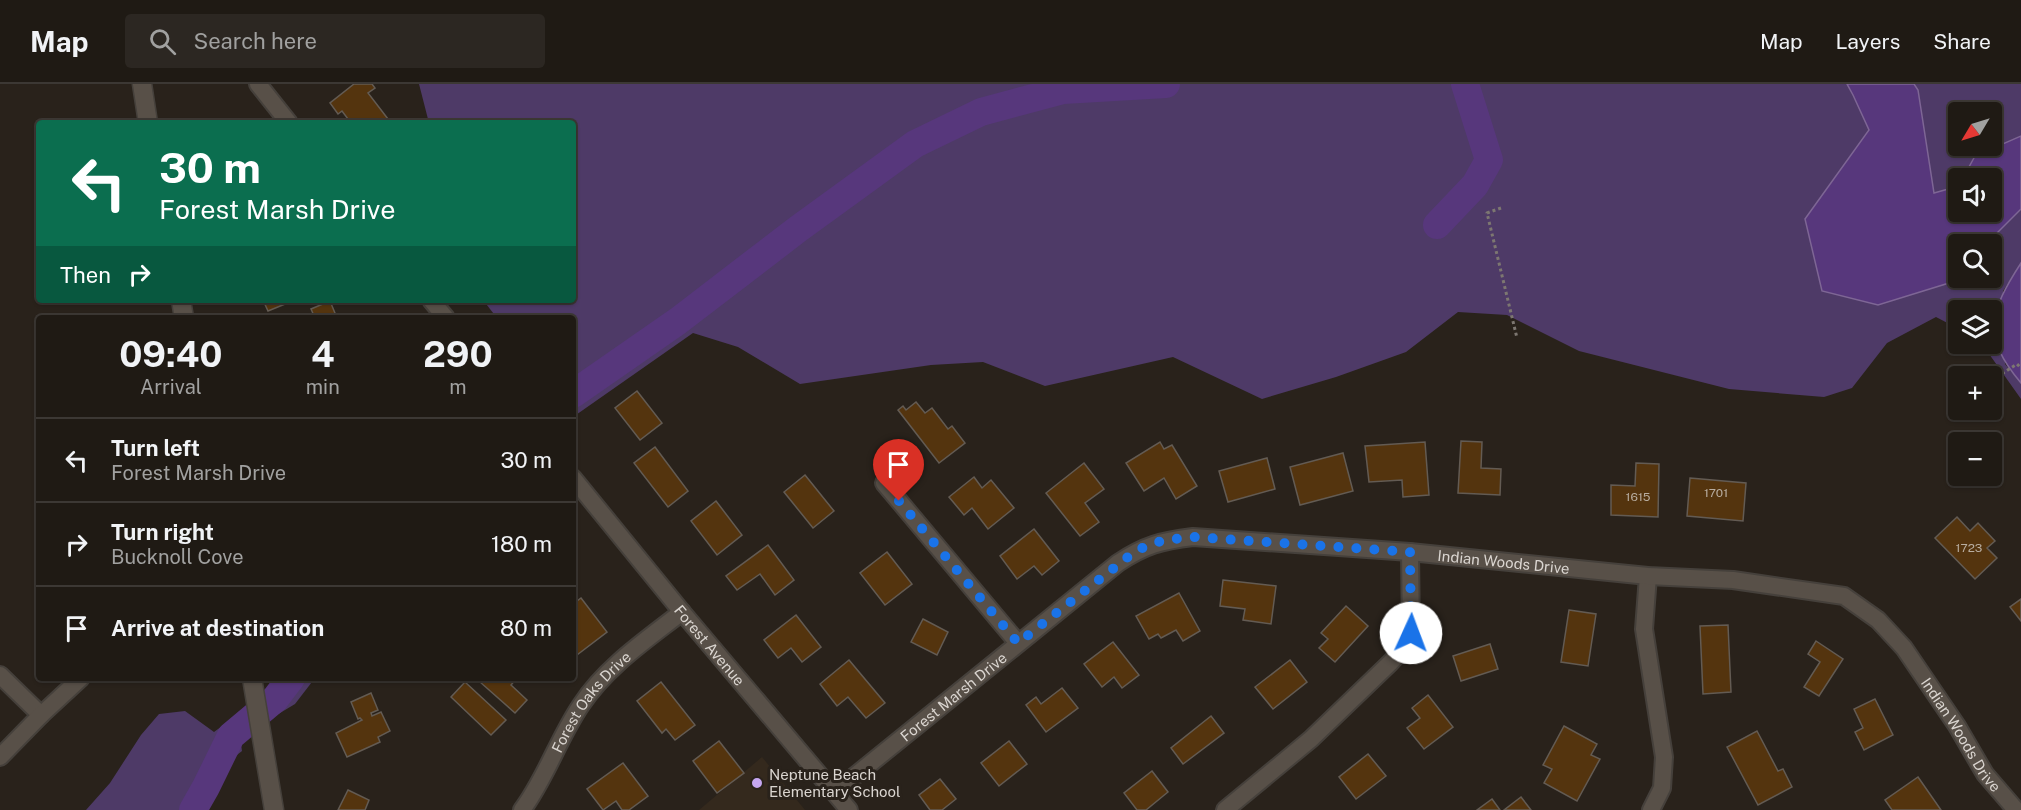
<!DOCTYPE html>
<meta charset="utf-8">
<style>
body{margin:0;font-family:"Public Sans",sans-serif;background:#2c2722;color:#f1f3f6;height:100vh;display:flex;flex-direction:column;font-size:22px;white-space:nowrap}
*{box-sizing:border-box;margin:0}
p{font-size:20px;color:#a1a1a0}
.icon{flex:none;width:33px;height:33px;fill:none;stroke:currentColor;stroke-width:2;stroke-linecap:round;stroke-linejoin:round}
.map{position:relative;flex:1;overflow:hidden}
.details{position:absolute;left:36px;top:231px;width:540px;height:366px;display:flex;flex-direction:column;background:#1f1a14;border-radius:6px;box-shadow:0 2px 4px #0004,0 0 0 2px #3c3834}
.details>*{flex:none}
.banner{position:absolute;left:36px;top:36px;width:540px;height:183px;border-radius:6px;box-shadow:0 2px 4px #0004,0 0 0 2px #3c3834;background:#0b6e4f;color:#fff;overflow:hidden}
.needle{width:39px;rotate:232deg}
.tools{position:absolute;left:1948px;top:18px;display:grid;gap:12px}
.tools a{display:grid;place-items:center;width:54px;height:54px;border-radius:6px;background:#1f1a14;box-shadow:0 2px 4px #0004,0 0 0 2px #3c3834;font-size:30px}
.pin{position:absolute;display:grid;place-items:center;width:51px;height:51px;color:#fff;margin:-62px -26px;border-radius:50% 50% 50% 0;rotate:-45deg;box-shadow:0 0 6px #0007}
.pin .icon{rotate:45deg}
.me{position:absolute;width:66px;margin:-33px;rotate:2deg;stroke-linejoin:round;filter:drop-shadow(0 0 4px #0008)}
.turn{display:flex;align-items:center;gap:21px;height:126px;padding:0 24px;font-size:27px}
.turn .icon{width:78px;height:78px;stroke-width:2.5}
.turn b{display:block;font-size:42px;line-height:51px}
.then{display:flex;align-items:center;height:57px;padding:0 24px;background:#0003;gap:12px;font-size:22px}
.eta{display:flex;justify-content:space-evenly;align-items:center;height:102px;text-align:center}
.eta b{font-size:36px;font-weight:700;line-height:42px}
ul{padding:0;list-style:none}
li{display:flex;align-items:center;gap:18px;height:84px;padding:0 24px;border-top:2px solid #3c3834}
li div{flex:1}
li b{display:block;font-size:22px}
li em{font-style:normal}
header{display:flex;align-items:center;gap:36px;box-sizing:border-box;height:84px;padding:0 30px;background:#1f1a14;border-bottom:2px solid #3c3834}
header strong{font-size:28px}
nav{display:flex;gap:33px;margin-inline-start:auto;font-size:21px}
.search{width:420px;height:54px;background:#2c2722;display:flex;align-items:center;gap:15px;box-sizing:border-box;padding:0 21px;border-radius:6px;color:#a1a1a0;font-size:22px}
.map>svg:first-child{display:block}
.built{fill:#34291d}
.green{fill:#4e3a67;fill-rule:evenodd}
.water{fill:#57377c;stroke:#7e6695;stroke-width:1.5}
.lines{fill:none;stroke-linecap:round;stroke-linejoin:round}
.river{stroke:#57377c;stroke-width:28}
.building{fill:#54340e;stroke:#635b53;stroke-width:1.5}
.street-casing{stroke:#45403b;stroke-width:20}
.secondary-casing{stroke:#45403b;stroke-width:21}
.path{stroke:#7d7771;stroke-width:3;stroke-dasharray:3 3;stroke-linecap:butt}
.street{stroke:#585048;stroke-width:16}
.secondary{stroke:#585048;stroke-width:18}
.route{stroke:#1a73e8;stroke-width:10;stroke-dasharray:0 18}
.poi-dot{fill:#c5a6f0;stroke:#29221b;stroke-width:2}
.labels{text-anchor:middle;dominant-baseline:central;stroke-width:6;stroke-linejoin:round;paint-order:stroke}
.number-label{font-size:12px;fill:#b8ada0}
.street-label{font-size:15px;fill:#dad5d0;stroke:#29221b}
.poi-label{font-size:15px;fill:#dad5d0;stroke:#29221b;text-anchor:start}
</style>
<header>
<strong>Map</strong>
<div class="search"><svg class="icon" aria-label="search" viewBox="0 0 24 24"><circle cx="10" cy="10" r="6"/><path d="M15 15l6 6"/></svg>Search here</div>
<nav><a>Map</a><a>Layers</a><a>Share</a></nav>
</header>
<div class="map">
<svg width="2021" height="726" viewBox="0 0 2021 726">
<rect width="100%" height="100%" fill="#29221b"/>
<polygon class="built" points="762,673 805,726 699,726"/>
<g class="green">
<polygon points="419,0 1847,0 1853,11 1869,46 1805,135 1949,199 1959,189 1959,194 1992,194 1992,160 1986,160 2021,125 2021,179 2003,207 2005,280 2021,299 2021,315 1982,260 1992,260 1992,226 1959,226 1959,245 1936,233 1887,259 1852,304 1824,313 1729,305 1579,267 1507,231 1458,228 1406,268 1336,293 1262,315 1173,273 1045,302 983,278 931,281 800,300 738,263 693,249 573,333 573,234 497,234 483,216 573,216 573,39 429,39"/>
<path d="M1914 0H2021V52L1975 72 1963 94H1959V102L1934 110 1918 6ZM1959 28H1992V62H1959Z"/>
<polygon points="276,594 315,594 295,620 275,632 270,601"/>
<polygon points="185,627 214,648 237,631 242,667 223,682 203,726 86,726 110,699 141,651 159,630"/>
</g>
<g class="water">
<polygon points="1847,0 1914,0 1918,6 1934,109 1959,102 1959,128 1992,128 1992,94 1963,94 1975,72 2021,52 2021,125 1986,160 1959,160 1959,189 1949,199 1878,221 1822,207 1805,135 1869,46 1853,11"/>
<path d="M2021 179V299C1981 252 1990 227 2021 179Z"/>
</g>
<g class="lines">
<g class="river">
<polyline points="1437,141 1475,101 1489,76 1465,0"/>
<polyline points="573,310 678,237 798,145 915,60 981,28 1063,6 1166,0"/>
<polyline points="193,726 206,703 231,652 275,615 291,594"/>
</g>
</g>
<g class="building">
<polygon points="354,0 372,0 375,4 368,9 388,35 384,39 351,39 342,27 338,30 330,19"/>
<polygon points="263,216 295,216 268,227"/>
<polygon points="330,217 337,234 315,234 311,225"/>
<polygon points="637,307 662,339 640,356 615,324"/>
<polygon points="916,318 925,329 932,324 948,345 952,342 965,359 939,379 898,326 903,322 906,326"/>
<polygon points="1461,357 1482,358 1481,384 1501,385 1500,411 1458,409"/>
<polygon points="1160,358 1164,365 1172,361 1197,402 1176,415 1164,394 1144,407 1126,379"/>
<polygon points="1425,358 1429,411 1403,413 1402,396 1369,398 1365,362"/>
<polygon points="655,363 688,407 668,423 634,379"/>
<polygon points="1343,369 1353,407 1300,421 1290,383"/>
<polygon points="1267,374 1275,405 1228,418 1219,387"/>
<polygon points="1084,379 1104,405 1085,419 1099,438 1080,452 1046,409"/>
<polygon points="1636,379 1659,380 1658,433 1611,431 1611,401 1635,402"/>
<polygon points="805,391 834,427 813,444 784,408"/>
<polygon points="974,393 982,404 991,396 1014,424 988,445 972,424 964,431 949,413"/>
<polygon points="1690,394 1746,399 1743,437 1687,432"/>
<polygon points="716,417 742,451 717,471 691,437"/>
<polygon points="1957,433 1970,447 1978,439 1995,457 1987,464 1997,474 1975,495 1935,454"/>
<polygon points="1034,445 1059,477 1042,491 1034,482 1017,495 1000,472"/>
<polygon points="768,461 794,496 775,511 760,490 737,506 726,492"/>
<polygon points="887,468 912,500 885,521 860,489"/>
<polygon points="1223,496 1276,502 1271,540 1243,536 1245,525 1220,522"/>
<polygon points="1179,509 1200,547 1183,557 1176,546 1161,554 1158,550 1149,555 1136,532"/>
<polygon points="581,514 607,548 573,574 575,544 573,520"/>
<polygon points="2021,515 2021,537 2010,523"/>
<polygon points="1346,522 1368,542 1335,578 1319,564 1328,555 1321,549"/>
<polygon points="1569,526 1596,530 1588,582 1561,578"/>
<polygon points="796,531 821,563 802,578 791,564 778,574 764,556"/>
<polygon points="923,535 948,548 937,571 911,558"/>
<polygon points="1728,541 1731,608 1703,610 1700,542"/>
<polygon points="1816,557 1843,575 1819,612 1804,603 1820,578 1808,570"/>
<polygon points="1113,558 1139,591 1122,604 1114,593 1102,603 1084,580"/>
<polygon points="1490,560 1498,585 1461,597 1453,572"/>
<polygon points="849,576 885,619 866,634 848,613 837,622 820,600"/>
<polygon points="1290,576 1307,598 1273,625 1255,603"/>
<polygon points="483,594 517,594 511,601 527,616 515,629 480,598"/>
<polygon points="465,598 506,636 491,651 451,613"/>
<polygon points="661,598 695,641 675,656 666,645 662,649 637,617"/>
<polygon points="1062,604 1078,624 1046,648 1026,621 1036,613 1041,620"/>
<polygon points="371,609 378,626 371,629 372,632 381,628 390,647 378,653 380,658 347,673 336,649 362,636 360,634 358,635 351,618"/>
<polygon points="1428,611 1453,643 1424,665 1407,644 1420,634 1412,624"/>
<polygon points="1875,615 1893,651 1864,666 1855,648 1863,644 1854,625"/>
<polygon points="1211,632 1224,649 1183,680 1171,664"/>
<polygon points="1564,642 1597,660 1591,671 1600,675 1577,717 1544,699 1552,685 1543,681"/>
<polygon points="1757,647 1778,687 1783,685 1792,703 1758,721 1727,663"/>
<polygon points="719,657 744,689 717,709 693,677"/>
<polygon points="1009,657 1027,680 999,702 981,679"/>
<polygon points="1368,670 1386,692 1356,715 1339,693"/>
<polygon points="623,679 648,712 629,726 622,726 616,717 603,726 587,705"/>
<polygon points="1152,687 1168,708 1146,726 1137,726 1124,709"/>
<polygon points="1918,693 1941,726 1892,726 1885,716"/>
<polygon points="940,695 956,715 942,726 930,726 919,711"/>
<polygon points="348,706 369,716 365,726 338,726"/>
<polygon points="1521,713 1531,726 1504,726"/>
<polygon points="1492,715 1500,726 1477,726"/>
</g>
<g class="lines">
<g class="street-casing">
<g id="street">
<polyline points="258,0 289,39"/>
<polyline points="431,216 446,234"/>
<path id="s1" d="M573 394 682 528 849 726"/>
<polyline points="884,399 1018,559"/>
<polyline points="1648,492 1644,545 1664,673 1662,704 1651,726"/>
<polyline points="0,591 41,631"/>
<polyline points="0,673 41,631 81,594"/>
<path id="s2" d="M835 708 1118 479C1145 461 1161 457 1193 453L1410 468 1648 492 1733 496 1844 512 1878 536 1904 564 1957 642 1985 690 2016 726"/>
<path id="s3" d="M522 726C546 694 558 655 581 621 606 583 646 556 682 528"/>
<polyline points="1225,726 1311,655 1390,579 1402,566 1411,549 1410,468"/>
</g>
</g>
<g class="secondary-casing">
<g id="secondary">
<polyline points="142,0 148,39"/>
<polyline points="181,216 184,234"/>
<polyline points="252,594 274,726"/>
</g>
</g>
<g class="path">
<polyline points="1501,124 1487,129 1517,254"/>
<polyline points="1997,293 2017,280 2021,284"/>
</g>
<use href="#street" class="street"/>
<use href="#secondary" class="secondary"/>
</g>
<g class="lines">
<polyline class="route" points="899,417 1018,559 1137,466 1164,456 1193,453 1410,468 1411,549"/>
</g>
<circle class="poi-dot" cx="757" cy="699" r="6"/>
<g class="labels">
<g class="number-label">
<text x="1716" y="409">1701</text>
<text x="1638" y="413">1615</text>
<text x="1969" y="464">1723</text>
</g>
<g class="street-label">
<text stroke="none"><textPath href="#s2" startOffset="756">Indian Woods Drive</textPath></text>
<text stroke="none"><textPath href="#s1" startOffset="216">Forest Avenue</textPath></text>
<text stroke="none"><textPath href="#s2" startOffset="152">Forest Marsh Drive</textPath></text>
<text stroke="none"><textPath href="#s3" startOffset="129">Forest Oaks Drive</textPath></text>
<text stroke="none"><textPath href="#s2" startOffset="1282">Indian Woods Drive</textPath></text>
</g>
<g class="poi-label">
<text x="769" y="690">Neptune Beach<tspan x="769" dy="17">Elementary School</tspan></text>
</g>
</g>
</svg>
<div class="tools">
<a><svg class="needle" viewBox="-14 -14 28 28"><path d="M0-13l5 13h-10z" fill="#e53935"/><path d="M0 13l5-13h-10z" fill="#a1a1a0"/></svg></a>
<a><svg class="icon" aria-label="sound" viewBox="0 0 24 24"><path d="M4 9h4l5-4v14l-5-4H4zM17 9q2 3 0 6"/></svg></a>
<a><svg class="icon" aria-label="search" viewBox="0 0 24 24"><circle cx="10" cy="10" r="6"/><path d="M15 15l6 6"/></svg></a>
<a><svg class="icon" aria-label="layers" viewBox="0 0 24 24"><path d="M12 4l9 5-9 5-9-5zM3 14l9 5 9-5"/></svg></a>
<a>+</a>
<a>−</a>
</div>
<div class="pin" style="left:899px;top:417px;background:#d93025"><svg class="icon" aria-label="arrive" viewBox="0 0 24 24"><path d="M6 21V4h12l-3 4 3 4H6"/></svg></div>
<svg class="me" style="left:1411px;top:549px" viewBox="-20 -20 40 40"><circle r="19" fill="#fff"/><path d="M0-13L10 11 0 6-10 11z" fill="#1a73e8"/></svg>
<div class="banner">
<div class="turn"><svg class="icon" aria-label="left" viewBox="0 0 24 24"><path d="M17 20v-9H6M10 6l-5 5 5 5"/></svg><div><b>30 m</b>Forest Marsh Drive</div></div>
<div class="then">Then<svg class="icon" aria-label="right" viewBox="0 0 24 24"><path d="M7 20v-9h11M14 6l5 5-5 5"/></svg></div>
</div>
<section class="details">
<div class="eta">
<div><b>09:40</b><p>Arrival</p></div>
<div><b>4</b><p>min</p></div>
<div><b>290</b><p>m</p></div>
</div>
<ul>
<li><svg class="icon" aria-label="left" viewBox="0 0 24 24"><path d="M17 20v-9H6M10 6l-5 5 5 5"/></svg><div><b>Turn left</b><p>Forest Marsh Drive</p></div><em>30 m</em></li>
<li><svg class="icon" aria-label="right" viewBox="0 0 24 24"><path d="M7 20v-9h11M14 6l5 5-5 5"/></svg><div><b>Turn right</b><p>Bucknoll Cove</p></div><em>180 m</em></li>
<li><svg class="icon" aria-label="arrive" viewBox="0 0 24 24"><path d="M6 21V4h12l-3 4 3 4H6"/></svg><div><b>Arrive at destination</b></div><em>80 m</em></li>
</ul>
</section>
</div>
